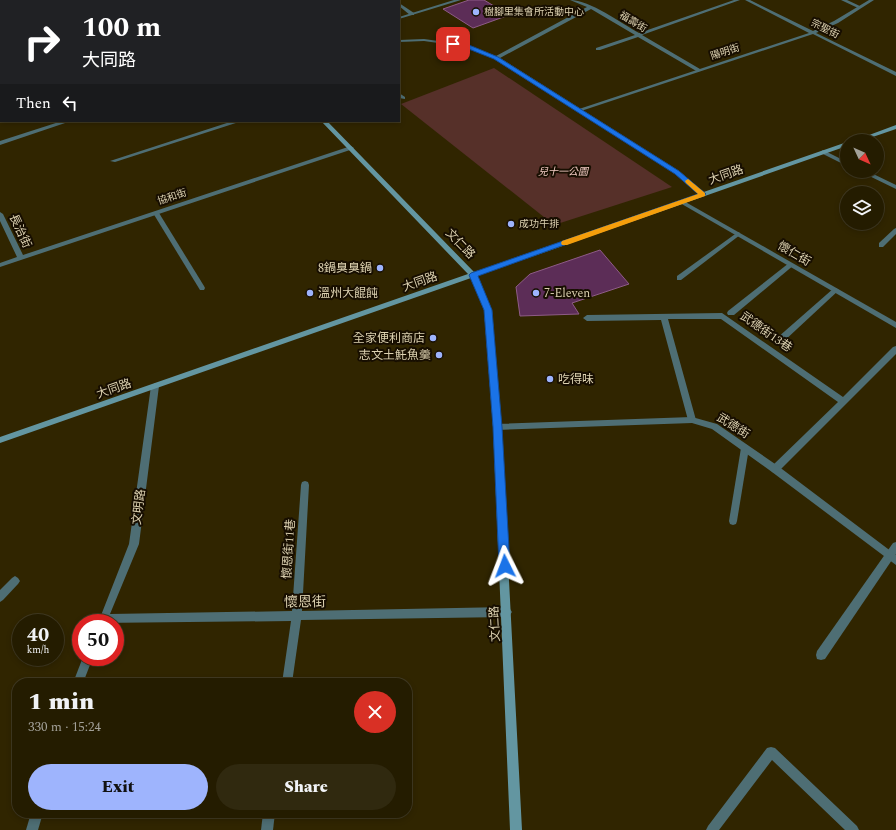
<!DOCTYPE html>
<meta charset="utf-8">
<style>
body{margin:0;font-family:Spectral,"Noto Sans TC",serif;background:#30290f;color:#f1f3f6;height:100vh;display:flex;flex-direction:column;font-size:15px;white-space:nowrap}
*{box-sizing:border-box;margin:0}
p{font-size:13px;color:#a3a199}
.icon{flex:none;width:22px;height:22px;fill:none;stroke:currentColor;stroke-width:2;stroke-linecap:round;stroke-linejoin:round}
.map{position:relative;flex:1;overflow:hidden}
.drawer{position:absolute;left:12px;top:678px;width:400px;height:140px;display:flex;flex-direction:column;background:#241c00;border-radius:16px;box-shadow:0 2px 6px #0003,0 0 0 1px #413a22}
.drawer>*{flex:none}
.guide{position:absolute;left:0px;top:0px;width:400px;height:122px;box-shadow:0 2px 6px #0003,0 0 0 1px #413a22;background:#202124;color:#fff;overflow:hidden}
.needle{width:26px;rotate:134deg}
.controls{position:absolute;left:840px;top:134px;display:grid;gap:8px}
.controls a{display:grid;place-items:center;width:44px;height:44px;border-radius:50%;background:#241c00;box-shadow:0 2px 6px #0003,0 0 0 1px #413a22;font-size:20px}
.speed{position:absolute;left:12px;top:614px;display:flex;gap:8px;font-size:20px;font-weight:700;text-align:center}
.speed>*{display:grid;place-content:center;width:52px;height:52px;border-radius:50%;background:#241c00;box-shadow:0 2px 6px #0003,0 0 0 1px #413a22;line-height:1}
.speed small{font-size:10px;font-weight:400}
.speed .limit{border:6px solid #d22;background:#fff;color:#111}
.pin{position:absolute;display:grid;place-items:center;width:34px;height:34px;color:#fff;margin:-17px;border-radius:8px;box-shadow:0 2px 6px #0006}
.me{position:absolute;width:44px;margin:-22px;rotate:357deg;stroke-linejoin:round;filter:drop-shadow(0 0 3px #0008)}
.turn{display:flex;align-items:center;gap:14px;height:84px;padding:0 16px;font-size:18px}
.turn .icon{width:52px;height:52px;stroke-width:2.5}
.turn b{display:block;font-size:28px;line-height:34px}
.then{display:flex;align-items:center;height:38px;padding:0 16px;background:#0003;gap:8px;font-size:15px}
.round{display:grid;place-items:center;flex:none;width:42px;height:42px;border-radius:21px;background:#30290f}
.summary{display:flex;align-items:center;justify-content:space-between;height:68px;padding:0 16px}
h1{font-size:24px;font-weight:800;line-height:30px}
.button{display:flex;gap:8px;margin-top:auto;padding:8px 16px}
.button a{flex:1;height:46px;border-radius:24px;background:#9eb4fd;color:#111;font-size:16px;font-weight:800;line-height:46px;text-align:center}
.button a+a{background:#30290f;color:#f1f3f6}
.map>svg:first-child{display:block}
.green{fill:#563029}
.building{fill:#5c2d57;stroke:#8e5b87}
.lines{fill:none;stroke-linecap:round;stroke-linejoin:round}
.lane{fill:#4e6e74;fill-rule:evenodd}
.street{fill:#4e6e74;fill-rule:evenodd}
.secondary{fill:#6396a1;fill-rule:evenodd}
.route{fill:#1a73e8;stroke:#114b97}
.slow{fill:#f59e0b}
.poi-dot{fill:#9eb4fd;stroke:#170e00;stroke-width:1.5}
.labels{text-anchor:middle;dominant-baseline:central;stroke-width:4;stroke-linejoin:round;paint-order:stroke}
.far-poi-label{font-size:10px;fill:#dcd1b0;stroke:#170e00;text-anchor:start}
.far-street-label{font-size:10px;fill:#dcd1b0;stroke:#170e00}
.far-park-label{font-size:10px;font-style:italic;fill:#f3ccc4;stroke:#170e00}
.street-label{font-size:12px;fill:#dcd1b0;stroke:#170e00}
.poi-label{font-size:12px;fill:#dcd1b0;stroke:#170e00;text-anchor:end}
.near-street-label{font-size:14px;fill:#dcd1b0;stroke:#170e00}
</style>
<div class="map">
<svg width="896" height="830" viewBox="0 0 896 830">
<rect width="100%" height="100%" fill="#302500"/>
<polygon class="green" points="494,68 672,187 554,225 401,104"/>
<g class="building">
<polygon points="469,0 484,0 509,15 473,28 443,9"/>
<polygon points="600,250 629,284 572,303 579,314 520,316 516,287 530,274"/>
</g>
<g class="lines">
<g class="lane">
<polygon points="43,0 47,0 48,1 44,1"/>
<polygon points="391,0 395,0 396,1 392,1"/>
<path d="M570 0C590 0 621 23 639 33L734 0H740L642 35 700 69 701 70 698 72 638 37 600 50H596V48L635 35 591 9 500 58 679 171 705 193V195H701L675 173 494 59 466 47 424 41 399 42V40L424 39 467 45 496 56 587 7Z"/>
<polygon points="841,0 847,0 862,7 858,8"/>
<polygon points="399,3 414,13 414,15 410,15 399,6"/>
<rect x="0" y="61" width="1" height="2"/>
<polygon points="399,93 405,97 405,99 399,98"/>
<polygon points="233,121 242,121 115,162 110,161"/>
<polygon points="156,211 159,213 204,286 205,288 204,290 200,290 153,213"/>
<polygon points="896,228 896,234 883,247 879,247 879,243 894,229"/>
<polygon points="738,232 740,233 740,235 681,280 677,280 677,276"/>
<polygon points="789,263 791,263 794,265 734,315 728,315 727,313 728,311"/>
<polygon points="834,288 836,288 839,290 783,342 777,342 776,340 777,338"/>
<polygon points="722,313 843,397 893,347 896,346 896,354 778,472 775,473 772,472 771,469 772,466 838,402 721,319 668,319 696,420 695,422 689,422 688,420 661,320 587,321 583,318 587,315"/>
<polygon points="745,444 748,446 749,448 737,521 736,524 733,525 730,524 729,521 741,448 742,446"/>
<polygon points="896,542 896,554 825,659 821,660 817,659 816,655 817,651 893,543"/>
<polygon points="771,747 775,748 857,826 859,830 845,830 772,760 719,830 706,830 708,826 767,748"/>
</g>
<g class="street">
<polygon points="454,0 461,0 399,19 399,17"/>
<polygon points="745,0 750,0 813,31 834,21 869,0 874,0 838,23 816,33 896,72 896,76 813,34 581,111 576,110 809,33"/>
<polygon points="62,121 71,121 0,145 0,141"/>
<polygon points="351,146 354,148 353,149 0,267 0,263 17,257 0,221 0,212 3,214 23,255"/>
<polygon points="823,150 847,162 847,166 821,153 820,152"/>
<polygon points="859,171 867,171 896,185 896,189"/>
<polygon points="682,200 896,322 896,328 680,203 680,201"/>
<polygon points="155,383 159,386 139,544 110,614 292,611 301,485 302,482 305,481 308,482 309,485 302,611 507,607 510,609 512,612 510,615 507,617 301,620 292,683 282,683 291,621 98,623 129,544 151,386"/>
<polygon points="692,417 717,424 778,466 896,555 896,565 772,472 712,429 692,423 497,430 494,429 493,427 494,425 497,424"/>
<polygon points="15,576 18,578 20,581 18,584 3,600 0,602 0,590 12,578"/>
<polygon points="83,657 93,657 83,683 73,683"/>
<polygon points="31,813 43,813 38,830 26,830"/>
<polygon points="263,813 275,813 273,830 261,830"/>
</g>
<g class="secondary">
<polygon points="187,0 191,0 192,1 188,1"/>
<polygon points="321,121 327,121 474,272 847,142 847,146 477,276 492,310 501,427 522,830 510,830 493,427 484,310 471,278 0,443 0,437 468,274"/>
<polygon points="896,125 896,129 861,141 853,141"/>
</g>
</g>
<polygon class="route" points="453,43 469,45 498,57 679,171 706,194 478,276 492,310 502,427 510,566 508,569 505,571 501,569 499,566 493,427 484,310 469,275 471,273 698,194 675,174 494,59 466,48 451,45 450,44"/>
<polygon class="slow" points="688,179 705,193 705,196 567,245 562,245 561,243 562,241 698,194 686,183 685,181"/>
<g class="poi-dot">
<circle cx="476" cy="12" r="4"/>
<circle cx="511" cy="224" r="4"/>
<circle cx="380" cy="268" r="4"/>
<circle cx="310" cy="293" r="4"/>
<circle cx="536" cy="293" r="4"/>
<circle cx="433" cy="338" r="4"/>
<circle cx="439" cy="355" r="4"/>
<circle cx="550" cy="379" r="4"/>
</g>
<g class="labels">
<g class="far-poi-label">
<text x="484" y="12">樹腳里集會所活動中心</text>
<text x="519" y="224">成功牛排</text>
</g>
<g class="far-street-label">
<text transform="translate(633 22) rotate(31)">福壽街</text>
<text transform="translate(825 29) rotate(26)">宗聖街</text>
<text transform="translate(725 52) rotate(-18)">陽明街</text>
<text transform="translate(172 197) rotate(-18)">協和街</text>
</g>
<g class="far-park-label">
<text x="563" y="172">兒十一公園</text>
</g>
<g class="street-label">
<text transform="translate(726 175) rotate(-19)">大同路</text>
<text transform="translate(20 231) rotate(65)">長治街</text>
<text transform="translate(460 244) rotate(46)">文仁路</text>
<text transform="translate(794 254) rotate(30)">懷仁街</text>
<text transform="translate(420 282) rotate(-19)">大同路</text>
<text transform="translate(766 332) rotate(35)">武德街13巷</text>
<text transform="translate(114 389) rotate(-19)">大同路</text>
<text transform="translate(733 426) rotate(32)">武德街</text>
<text transform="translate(139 507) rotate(-83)">文明路</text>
<text transform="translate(289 549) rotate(-86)">懷恩街11巷</text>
<text transform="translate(495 624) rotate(-93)">文仁路</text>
</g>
<g class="poi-label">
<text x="372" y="268">8鍋臭臭鍋</text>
<text x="318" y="293" text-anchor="start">溫州大餛飩</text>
<text x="544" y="293" text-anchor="start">7-Eleven</text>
<text x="425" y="338">全家便利商店</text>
<text x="431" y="355">志文土魠魚羹</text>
<text x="558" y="379" text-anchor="start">吃得味</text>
</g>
<g class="near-street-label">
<text transform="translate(305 602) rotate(-1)">懷恩街</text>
</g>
</g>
</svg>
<div class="controls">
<a><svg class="needle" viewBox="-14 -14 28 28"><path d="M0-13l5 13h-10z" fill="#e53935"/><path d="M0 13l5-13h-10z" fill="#a3a199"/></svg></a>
<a><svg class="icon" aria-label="layers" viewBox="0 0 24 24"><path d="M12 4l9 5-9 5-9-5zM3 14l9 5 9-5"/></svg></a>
</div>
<div class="speed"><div>40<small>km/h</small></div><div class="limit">50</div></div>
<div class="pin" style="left:453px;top:44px;background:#d93025"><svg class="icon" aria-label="arrive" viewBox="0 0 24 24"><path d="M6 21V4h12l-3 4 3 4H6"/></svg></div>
<svg class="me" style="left:505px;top:566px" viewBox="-20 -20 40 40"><path d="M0-17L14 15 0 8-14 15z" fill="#1a73e8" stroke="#fff" stroke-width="4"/></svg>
<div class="guide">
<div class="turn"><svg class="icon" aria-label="right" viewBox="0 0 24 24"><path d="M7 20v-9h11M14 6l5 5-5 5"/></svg><div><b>100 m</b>大同路</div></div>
<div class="then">Then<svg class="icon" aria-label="left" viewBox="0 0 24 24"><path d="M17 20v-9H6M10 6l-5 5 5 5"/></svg></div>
</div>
<section class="drawer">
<div class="summary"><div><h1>1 min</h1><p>330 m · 15:24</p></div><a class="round" style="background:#d93025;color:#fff"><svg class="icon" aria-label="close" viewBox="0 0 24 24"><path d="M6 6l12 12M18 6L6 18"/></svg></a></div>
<div class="button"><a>Exit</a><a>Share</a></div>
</section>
</div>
